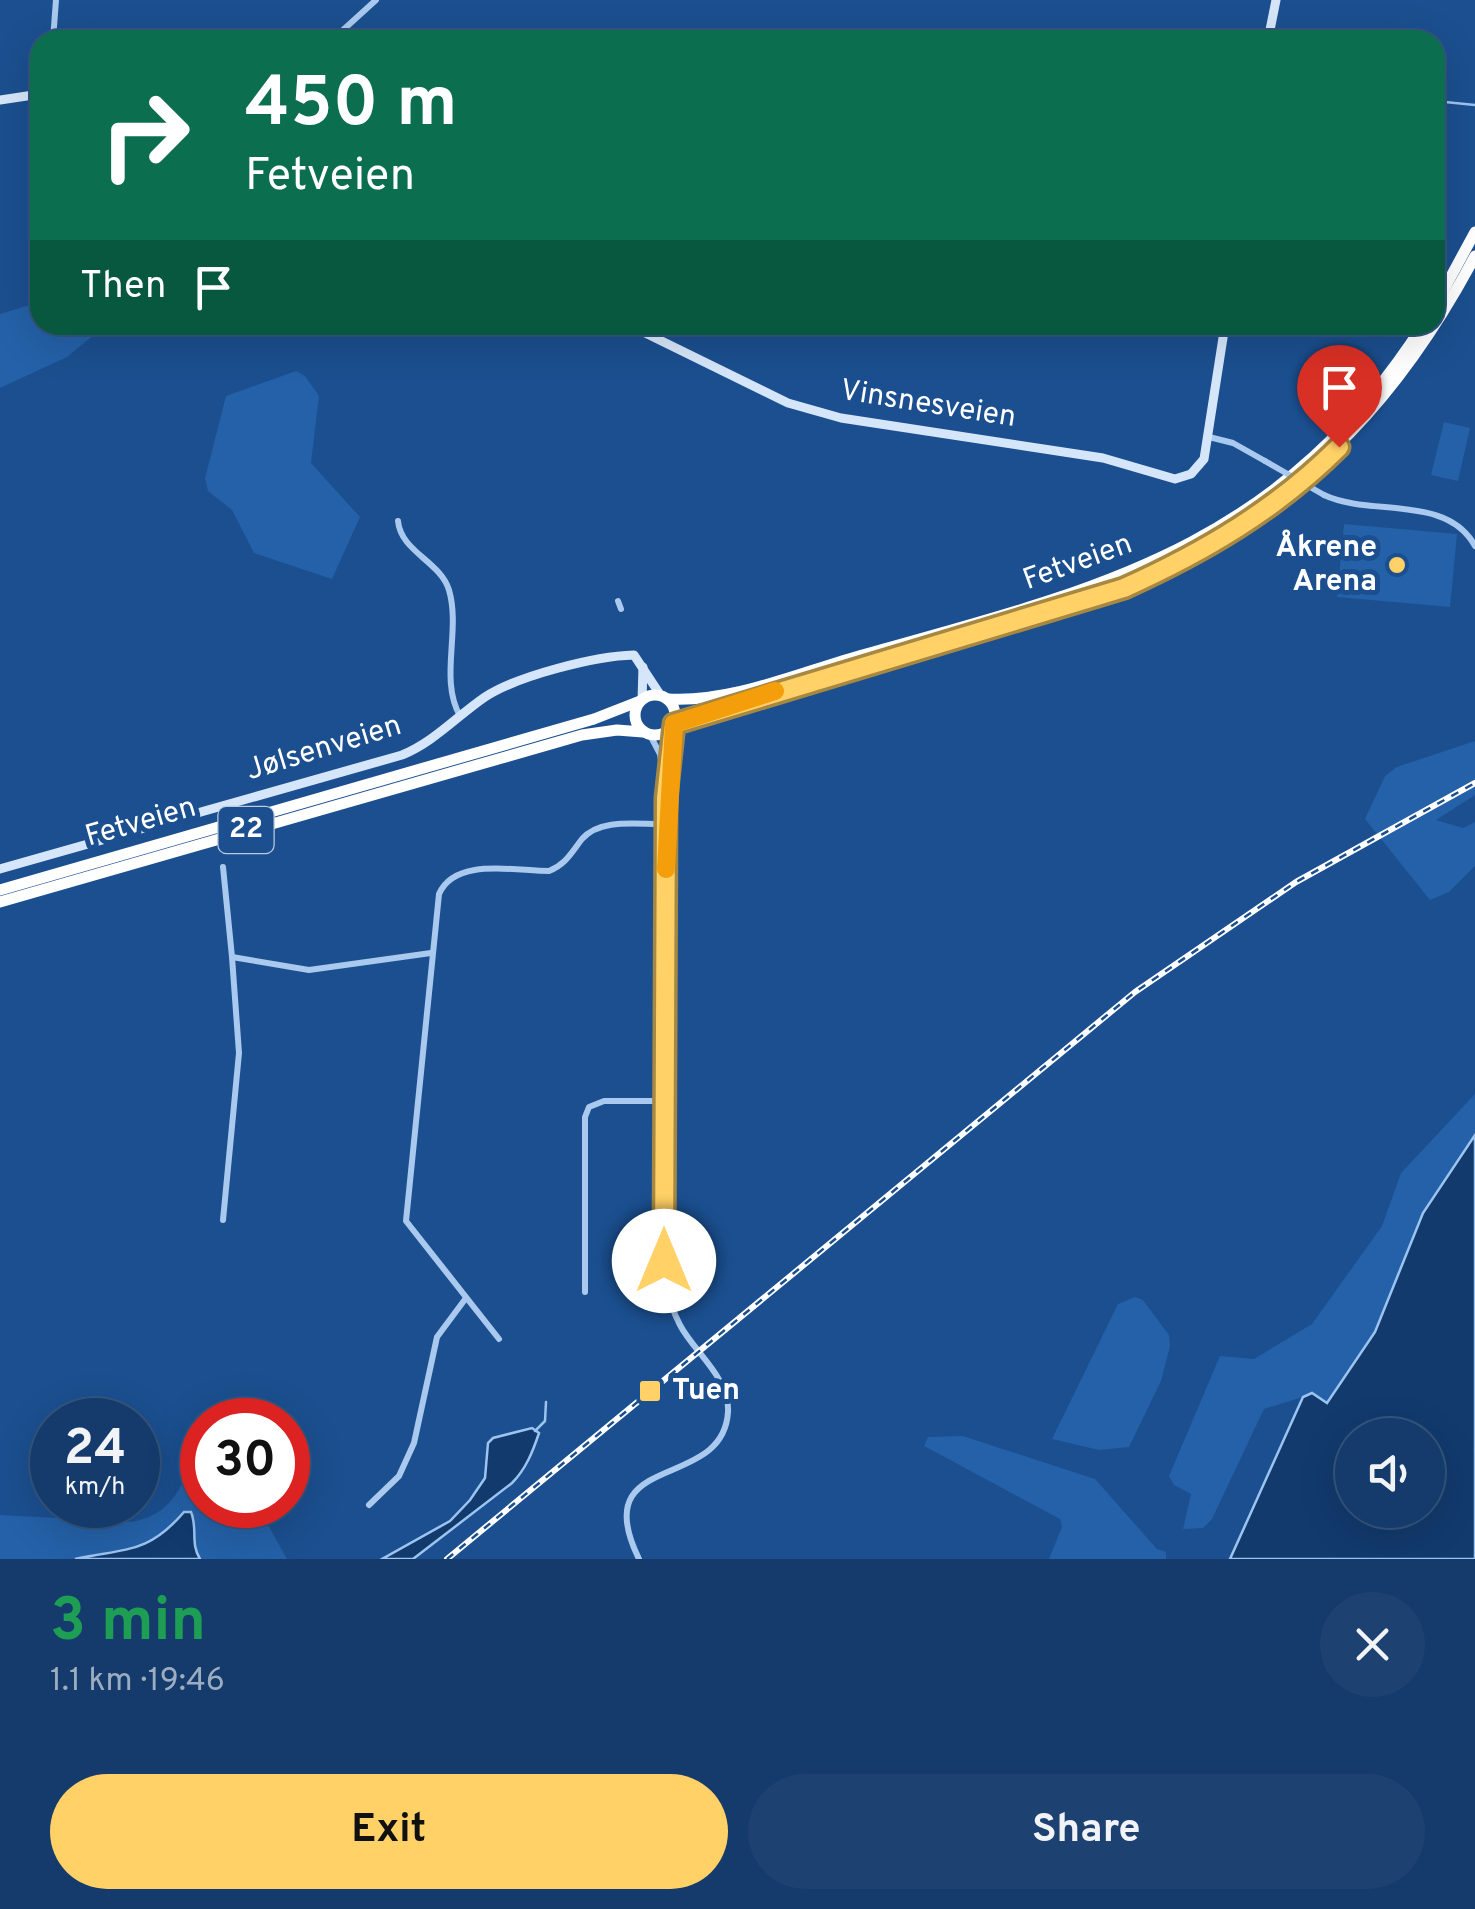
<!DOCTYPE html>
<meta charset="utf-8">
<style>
body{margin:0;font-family:Overpass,sans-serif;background:#1d4271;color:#f1f3f6;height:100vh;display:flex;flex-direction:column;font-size:38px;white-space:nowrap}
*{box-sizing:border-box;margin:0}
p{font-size:32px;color:#9dadc1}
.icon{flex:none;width:55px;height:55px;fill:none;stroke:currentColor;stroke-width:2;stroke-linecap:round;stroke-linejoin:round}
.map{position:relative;height:1559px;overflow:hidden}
.side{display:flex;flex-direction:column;background:#143b6b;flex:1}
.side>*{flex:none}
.hud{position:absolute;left:30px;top:30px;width:1415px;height:305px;border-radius:30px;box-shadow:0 10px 40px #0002,0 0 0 2px #33557e;background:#0b6e4f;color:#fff;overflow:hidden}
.tools{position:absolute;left:1335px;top:1418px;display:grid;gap:20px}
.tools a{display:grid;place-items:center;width:110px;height:110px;border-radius:50%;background:#143b6b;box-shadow:0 10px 40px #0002,0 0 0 2px #33557e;font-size:50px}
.speed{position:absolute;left:30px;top:1398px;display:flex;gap:20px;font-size:50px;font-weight:700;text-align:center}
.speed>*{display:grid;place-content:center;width:130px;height:130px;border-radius:50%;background:#143b6b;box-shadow:0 10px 40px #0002,0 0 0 2px #33557e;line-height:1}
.speed small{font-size:25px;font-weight:400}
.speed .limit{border:15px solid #d22;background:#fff;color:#111}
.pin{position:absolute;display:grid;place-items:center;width:85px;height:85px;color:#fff;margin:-102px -42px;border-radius:50% 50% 50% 0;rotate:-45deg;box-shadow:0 0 10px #0007}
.pin .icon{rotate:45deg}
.me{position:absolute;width:110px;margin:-55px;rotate:0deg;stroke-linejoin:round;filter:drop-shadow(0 0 8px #0008)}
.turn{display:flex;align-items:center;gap:35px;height:210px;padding:0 50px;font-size:45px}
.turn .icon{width:130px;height:130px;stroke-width:2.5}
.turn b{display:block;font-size:70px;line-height:85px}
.then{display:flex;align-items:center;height:95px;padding:0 50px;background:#0003;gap:20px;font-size:38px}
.round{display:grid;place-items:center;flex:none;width:105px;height:105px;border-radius:52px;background:#1d4271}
.headline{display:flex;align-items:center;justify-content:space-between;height:170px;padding:0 50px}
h1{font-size:60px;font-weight:700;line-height:75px;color:#1e9e55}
.cta{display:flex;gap:20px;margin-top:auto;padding:20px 50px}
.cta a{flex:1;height:115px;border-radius:60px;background:#ffd166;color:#111;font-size:40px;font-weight:700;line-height:115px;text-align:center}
.cta a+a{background:#1d4271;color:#f1f3f6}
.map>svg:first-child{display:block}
.green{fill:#2461a8}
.water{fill:#123a6d;stroke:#9cc4f0;stroke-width:2.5;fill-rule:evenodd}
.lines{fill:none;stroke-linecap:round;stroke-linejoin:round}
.stream{stroke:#9cc4f0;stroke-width:2.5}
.street{stroke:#a9c9ee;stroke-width:6}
.secondary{stroke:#d6e6fa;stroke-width:9}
.highway{stroke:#fff;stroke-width:11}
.rail-casing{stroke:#fff;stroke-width:6}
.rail{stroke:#1b4f8f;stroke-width:2.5;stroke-dasharray:8;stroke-linecap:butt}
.street-bridge{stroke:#a9c9ee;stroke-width:6}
.route-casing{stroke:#a68842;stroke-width:25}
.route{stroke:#ffd166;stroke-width:18}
.slow{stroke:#f59e0b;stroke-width:18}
.poi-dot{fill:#ffd166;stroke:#1b4f8f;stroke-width:4}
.labels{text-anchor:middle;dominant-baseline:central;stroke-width:10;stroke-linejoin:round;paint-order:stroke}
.shield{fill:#1b4f8f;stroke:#bbcadd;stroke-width:2.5}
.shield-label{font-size:28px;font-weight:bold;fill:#fff}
.street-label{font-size:30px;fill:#fff;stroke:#1b4f8f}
.poi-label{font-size:30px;font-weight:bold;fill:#fff;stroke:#1b4f8f;text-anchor:end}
</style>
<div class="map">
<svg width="1475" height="1559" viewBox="0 0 1475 1559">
<rect width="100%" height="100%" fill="#1b4f8f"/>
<g class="green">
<polygon points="40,297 40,325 106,325 67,357 0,388 0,314 30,305"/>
<polygon points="296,371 305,376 319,396 311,463 360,517 332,579 254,553 232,510 208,491 205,478 226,396"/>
<polygon points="1444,422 1470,428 1458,481 1431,475"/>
<polygon points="1344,524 1457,534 1450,607 1337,597"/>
<polygon points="1475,741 1475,795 1436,820 1463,828 1475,822 1475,866 1449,892 1430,900 1365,819 1385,776 1397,767"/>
<polygon points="1475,1094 1475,1135 1423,1213 1375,1332 1327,1404 1312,1394 1264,1409 1212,1519 1203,1528 1183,1529 1191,1494 1174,1485 1169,1476 1220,1356 1254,1359 1312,1324 1382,1226 1401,1173"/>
<polygon points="1135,1297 1143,1300 1169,1335 1170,1346 1161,1381 1129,1447 1099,1450 1052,1439 1118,1304"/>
<polygon points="963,1436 1095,1479 1157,1549 1166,1552 1166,1559 1049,1559 1062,1527 1060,1519 924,1446 928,1437"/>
<path d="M202 1450V1505H257L287 1559H200L193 1547 194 1521 144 1547 75 1559H0V1515L132 1522C178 1513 179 1482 202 1450Z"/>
</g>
<g class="water">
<path d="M1475 1135V1559H1230L1303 1397 1312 1393 1327 1403 1375 1332 1423 1213ZM1352 1435H1428V1510H1352Z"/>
<path d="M532 1428 539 1433C533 1451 526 1469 512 1483L413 1559H382L450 1521 470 1500 485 1478 488 1443 493 1438Z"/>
<path d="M184 1512H191C198 1529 190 1543 200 1559H75C126 1548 148 1554 184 1512Z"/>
</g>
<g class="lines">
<g class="stream">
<polyline points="1435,101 1475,105"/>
<polyline points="535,1431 545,1421 546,1402"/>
</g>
<g class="street">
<polyline points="53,40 56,0"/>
<polyline points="332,40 376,0"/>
<polyline points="1209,437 1233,443 1265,461"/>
<path d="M1324 495C1371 517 1447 494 1475 546"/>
<path d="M398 521C401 552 440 561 449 590 461 631 439 679 460 716"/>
<polyline points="618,601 621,609"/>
<polyline points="650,735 660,754 664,781"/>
<polyline points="223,867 232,957 309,970 431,953"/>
<polyline points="223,1220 239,1053 232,957"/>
<polyline points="585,1292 585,1117 589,1107 604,1101 665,1101"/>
<path d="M499 1339 406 1221 439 894C455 857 515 871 549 871 566 864 571 853 582 839 601 817 640 825 666 824"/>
<polyline points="369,1505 399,1476 414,1443 437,1337 466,1298"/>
<path d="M639 1559C585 1449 723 1493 728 1412 730 1378 694 1352 680 1325 672 1310 668 1296 665 1280L666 798 671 728"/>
</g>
<g class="secondary">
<polyline points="1268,40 1276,0"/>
<polyline points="0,100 40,94"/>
<polyline points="629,325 788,403 841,418 1103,458 1175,479 1191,474 1204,459 1225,325"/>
<polyline points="642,700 643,667"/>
<path d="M0 869 402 755C434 742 457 716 485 697 517 676 595 656 634 655L661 696"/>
</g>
<g class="highway">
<polyline points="1435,306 1475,232"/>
<circle cx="655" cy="715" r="20"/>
<path d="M668 699C733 703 803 671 866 654 1103 588 1280 547 1423 325"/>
<path d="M674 724 726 705C1054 612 1299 588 1475 256"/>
<polyline points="0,890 594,719 640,701"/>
<polyline points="0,902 582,735 617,730 643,732"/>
</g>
<g class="rail-casing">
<polyline id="rail" points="447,1559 1135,992 1296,882 1475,783"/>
</g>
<use href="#rail" class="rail"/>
<polyline class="street-bridge" points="1265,461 1324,495"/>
</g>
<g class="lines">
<g class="route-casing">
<path id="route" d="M664 1261 666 798 674 724 1124 588C1204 552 1277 509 1339 447"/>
</g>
<use href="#route" class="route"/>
<polyline class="slow" points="666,869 674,724 775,691"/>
</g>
<g class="poi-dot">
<circle cx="1397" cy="565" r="10"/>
<rect x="638" y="1379" width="24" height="24" rx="5"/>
</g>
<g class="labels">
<rect class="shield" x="218.5" y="807" width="55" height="46" rx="8"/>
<g class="shield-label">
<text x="246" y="830">22</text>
</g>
<g class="street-label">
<text transform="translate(928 405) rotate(9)">Vinsnesveien</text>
<text transform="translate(1078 563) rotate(-20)">Fetveien</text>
<text transform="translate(324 749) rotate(-17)">Jølsenveien</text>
<text transform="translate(141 823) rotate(-16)">Fetveien</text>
</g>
<g class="poi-label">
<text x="1377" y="548">Åkrene<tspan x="1377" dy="34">Arena</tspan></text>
<text x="672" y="1391" text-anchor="start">Tuen</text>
</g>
</g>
</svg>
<div class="tools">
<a><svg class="icon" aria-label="sound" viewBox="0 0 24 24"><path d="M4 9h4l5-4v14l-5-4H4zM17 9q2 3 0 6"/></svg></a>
</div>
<div class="speed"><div>24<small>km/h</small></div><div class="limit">30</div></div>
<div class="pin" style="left:1339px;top:447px;background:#d93025"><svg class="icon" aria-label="arrive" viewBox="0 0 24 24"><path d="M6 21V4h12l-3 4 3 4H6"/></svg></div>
<svg class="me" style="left:664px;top:1261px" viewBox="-20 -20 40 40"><circle r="19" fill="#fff"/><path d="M0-13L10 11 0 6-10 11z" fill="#ffd166"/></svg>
<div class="hud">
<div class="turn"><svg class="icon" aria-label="right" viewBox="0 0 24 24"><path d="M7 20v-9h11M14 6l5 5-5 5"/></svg><div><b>450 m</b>Fetveien</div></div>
<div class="then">Then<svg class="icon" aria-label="arrive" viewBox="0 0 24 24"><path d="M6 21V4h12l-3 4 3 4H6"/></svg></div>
</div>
</div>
<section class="side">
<div class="headline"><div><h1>3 min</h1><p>1.1 km · 19:46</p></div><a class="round"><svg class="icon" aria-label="close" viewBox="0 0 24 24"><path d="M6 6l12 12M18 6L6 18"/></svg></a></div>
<div class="cta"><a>Exit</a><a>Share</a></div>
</section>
